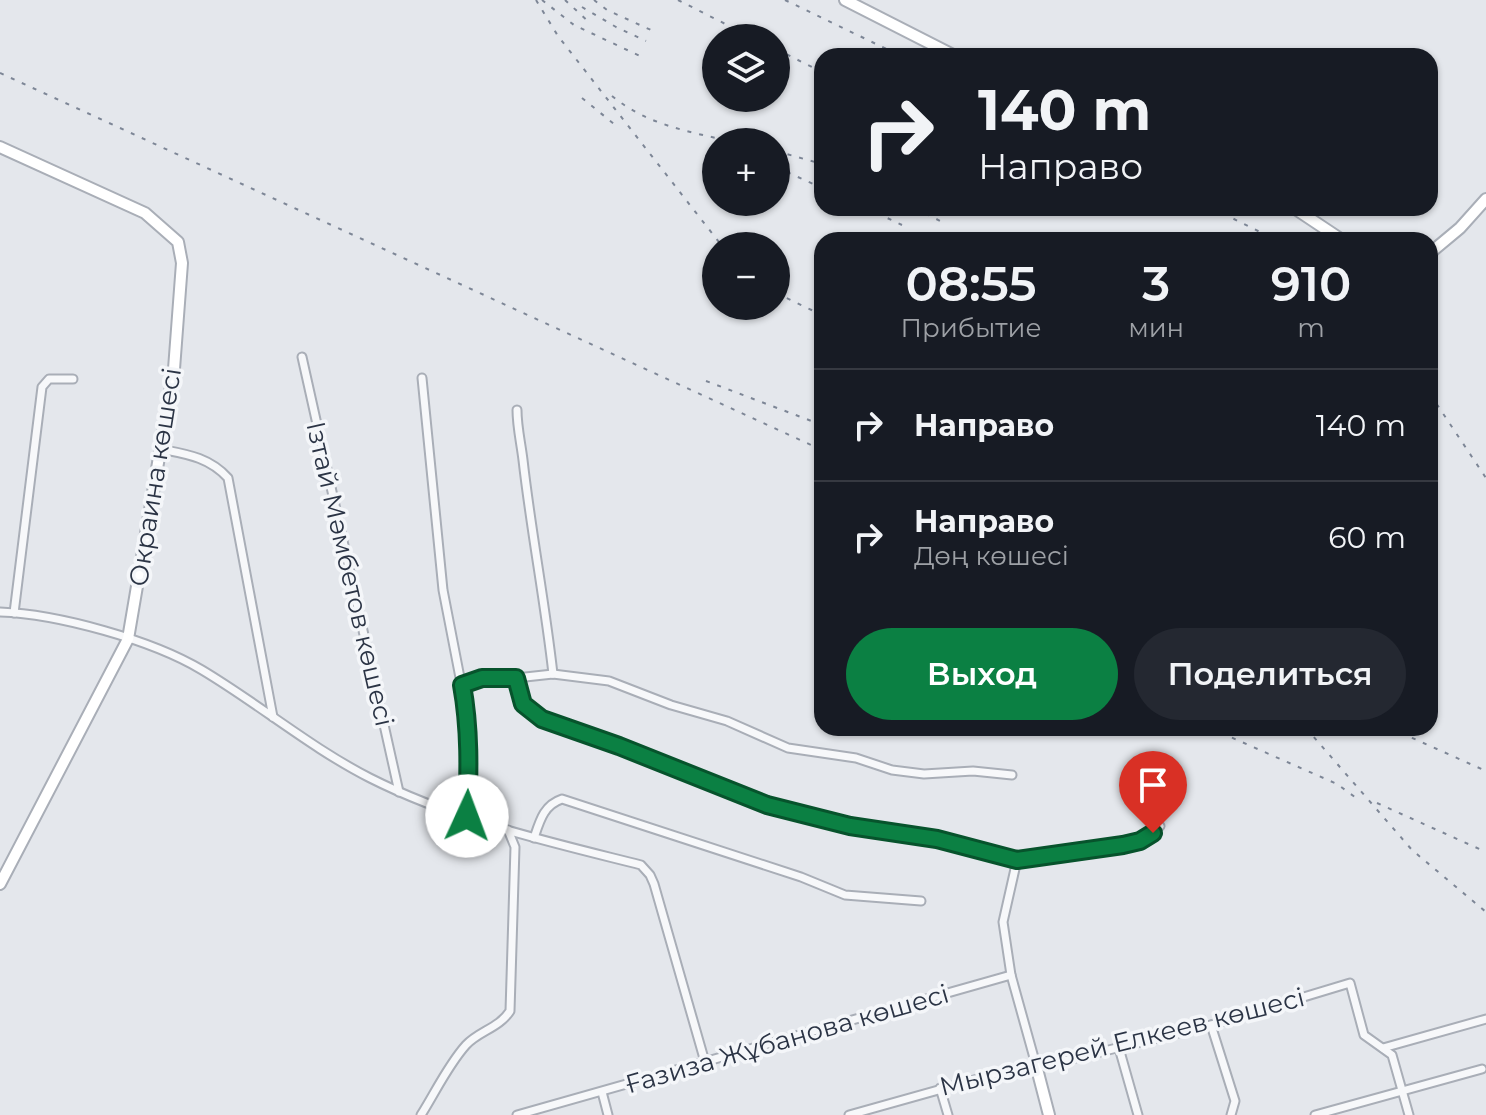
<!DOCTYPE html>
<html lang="ru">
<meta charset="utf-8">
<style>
body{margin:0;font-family:Montserrat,sans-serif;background:#242831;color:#f1f3f6;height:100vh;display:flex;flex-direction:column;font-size:30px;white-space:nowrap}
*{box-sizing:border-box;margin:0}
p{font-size:26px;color:#9ea1a6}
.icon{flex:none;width:44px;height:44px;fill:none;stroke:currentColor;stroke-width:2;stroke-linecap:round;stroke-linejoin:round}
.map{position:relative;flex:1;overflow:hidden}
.side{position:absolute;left:814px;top:232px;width:624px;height:504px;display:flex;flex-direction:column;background:#171b24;border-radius:24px;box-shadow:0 2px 6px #0004}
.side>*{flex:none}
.banner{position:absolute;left:814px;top:48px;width:624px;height:168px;border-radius:24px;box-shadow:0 2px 6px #0004;background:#171b24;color:#f1f3f6;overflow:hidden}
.fabs{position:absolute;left:702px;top:24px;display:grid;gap:16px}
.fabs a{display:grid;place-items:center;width:88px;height:88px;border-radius:50%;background:#171b24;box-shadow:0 2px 6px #0004;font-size:40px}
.pin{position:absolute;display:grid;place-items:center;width:68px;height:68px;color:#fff;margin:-82px -34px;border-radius:50% 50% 50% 0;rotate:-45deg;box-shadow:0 0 8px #0007}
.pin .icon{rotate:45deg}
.me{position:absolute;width:88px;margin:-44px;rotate:2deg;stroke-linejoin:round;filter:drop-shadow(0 0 6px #0008)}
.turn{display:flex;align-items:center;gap:28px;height:168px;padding:0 32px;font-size:36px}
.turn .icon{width:104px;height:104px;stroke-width:2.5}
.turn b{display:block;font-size:56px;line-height:68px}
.eta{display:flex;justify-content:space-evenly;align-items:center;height:136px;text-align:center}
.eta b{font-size:48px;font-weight:600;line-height:56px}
.primary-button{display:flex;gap:16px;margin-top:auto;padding:16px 32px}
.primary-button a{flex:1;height:92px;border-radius:48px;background:#0b8043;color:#fff;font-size:32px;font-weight:600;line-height:92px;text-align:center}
.primary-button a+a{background:#242831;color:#f1f3f6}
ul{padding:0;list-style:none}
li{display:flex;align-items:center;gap:24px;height:112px;padding:0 32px;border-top:2px solid #363941}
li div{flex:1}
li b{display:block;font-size:30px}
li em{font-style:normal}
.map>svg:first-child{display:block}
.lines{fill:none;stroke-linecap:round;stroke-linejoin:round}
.street-casing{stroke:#a9aeb7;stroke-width:11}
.secondary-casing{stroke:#a9aeb7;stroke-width:14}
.street{stroke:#f7f8fa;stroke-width:7}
.secondary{stroke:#fff;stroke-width:10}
.rail{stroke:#7d8696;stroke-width:2;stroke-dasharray:4 8;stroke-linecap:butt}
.route-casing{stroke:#07532c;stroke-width:20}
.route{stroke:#0b8043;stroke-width:14}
.labels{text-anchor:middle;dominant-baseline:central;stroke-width:7;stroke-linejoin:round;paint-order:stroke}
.street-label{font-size:26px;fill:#2b3445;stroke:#f4f6f9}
</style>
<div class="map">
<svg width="1486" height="1115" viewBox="0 0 1486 1115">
<rect width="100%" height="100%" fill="#e4e7ec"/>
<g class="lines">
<g class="street-casing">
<g id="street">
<polyline points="302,357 399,792"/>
<polyline points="422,378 443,590 468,719 467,816"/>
<path d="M517 410C517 427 521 443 523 460 531 531 545 602 553 674"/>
<path d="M160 449C186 454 209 457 228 478L273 717"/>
<path d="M0 612C58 614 152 640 202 670 259 704 311 748 370 778 455 821 550 842 641 865L650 875 654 884 705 1062"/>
<polyline points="14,613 42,387 49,379 73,379"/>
<polyline points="516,678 523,704 542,719 619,746 730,792 816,818 937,839 1017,860 1140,841 1160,826"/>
<polyline points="462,685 482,678 516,678 553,674 609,681 671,705 727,721 788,748 856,758 892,770 924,774 973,771 1012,775"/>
<path d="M534 838C540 820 544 805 562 799L801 877 845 895 921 901"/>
<polyline points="1017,860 1003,922 1011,975 1036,1065"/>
<polyline points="1211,1025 1235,1101 1231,1115"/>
<polyline points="1119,1048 1138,1115"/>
<polyline points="1383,1048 1486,1019"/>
<polyline points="940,1088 948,1115"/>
<polyline points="602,1092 608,1115"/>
<path d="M421 1115C435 1093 448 1065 466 1045 479 1031 499 1028 510 1011L515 847 508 830"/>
<polyline points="517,1115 1011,975"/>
<polyline points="849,1115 1024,1066 1047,1065 1211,1025 1350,983 1364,1035 1392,1055 1409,1115"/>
<polyline points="1315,1115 1482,1069"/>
</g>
</g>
<g class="secondary-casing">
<g id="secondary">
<polyline points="845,0 955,56"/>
<polyline points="0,147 145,213 178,242 182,263 174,369 128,639 0,884"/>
<polyline points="1294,208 1342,240"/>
<polyline points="1430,253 1460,228 1486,199"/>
<polyline points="1036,1065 1049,1115"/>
</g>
</g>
<use href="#street" class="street"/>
<use href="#secondary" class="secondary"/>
<g class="rail">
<polyline points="536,0 558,36 722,246"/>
<polyline points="542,0 574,25 640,56"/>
<polyline points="565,0 591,24"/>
<polyline points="594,0 607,10 651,30"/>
<polyline points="678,0 753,38"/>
<polyline points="785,0 901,56"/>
<polyline points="582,7 616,27 646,41"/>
<polyline points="776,49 822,72"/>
<polyline points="0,73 822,450"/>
<path d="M612 96C647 125 690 132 734 142"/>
<polyline points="582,98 619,128"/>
<polyline points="776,151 822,164"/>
<polyline points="776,167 822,188"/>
<polyline points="866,208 902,225"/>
<polyline points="915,208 946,224"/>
<polyline points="1212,208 1276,240"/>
<polyline points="776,293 822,315"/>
<polyline points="706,381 822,425"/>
<polyline points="1430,394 1486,478"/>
<polyline points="1210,728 1337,784 1359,800"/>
<polyline points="1306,728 1412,850 1486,912"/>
<polyline points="1390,728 1486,771"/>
<polyline points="1377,803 1486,852"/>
</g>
</g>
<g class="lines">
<g class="route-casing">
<path id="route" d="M467 816C469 772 470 729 462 685L482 678H516L523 704 542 719 619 746 767 805 850 826 937 839 1017 860 1123 845 1140 841 1153 833"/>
</g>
<use href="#route" class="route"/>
</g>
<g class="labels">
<g class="street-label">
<text transform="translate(155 477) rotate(-81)">Окраина көшесі</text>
<text transform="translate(350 574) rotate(77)">Ізтай Мәмбетов көшесі</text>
<text transform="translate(787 1039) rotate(-16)">Ғазиза Жұбанова көшесі</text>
<text transform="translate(1122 1042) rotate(-14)">Мырзагерей Елкеев көшесі</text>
</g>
</g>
</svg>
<div class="fabs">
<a><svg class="icon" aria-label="layers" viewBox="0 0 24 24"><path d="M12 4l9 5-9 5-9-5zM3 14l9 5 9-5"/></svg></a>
<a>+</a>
<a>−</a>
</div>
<div class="pin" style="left:1153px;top:833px;background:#d93025"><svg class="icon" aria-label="arrive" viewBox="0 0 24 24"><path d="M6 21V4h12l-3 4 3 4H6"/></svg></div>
<svg class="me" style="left:467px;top:816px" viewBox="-20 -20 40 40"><circle r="19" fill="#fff"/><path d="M0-13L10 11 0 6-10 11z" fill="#0b8043"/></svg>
<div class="banner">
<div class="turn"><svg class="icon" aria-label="right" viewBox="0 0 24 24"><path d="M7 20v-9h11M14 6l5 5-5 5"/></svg><div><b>140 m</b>Направо</div></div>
</div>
<section class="side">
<div class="eta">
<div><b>08:55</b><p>Прибытие</p></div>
<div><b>3</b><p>мин</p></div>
<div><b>910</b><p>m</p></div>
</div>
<ul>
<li><svg class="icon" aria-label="right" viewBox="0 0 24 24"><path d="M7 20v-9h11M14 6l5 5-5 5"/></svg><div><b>Направо</b></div><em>140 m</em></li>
<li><svg class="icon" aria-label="right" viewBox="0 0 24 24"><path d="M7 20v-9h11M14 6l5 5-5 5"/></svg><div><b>Направо</b><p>Дөң көшесі</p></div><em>60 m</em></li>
</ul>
<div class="primary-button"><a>Выход</a><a>Поделиться</a></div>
</section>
</div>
